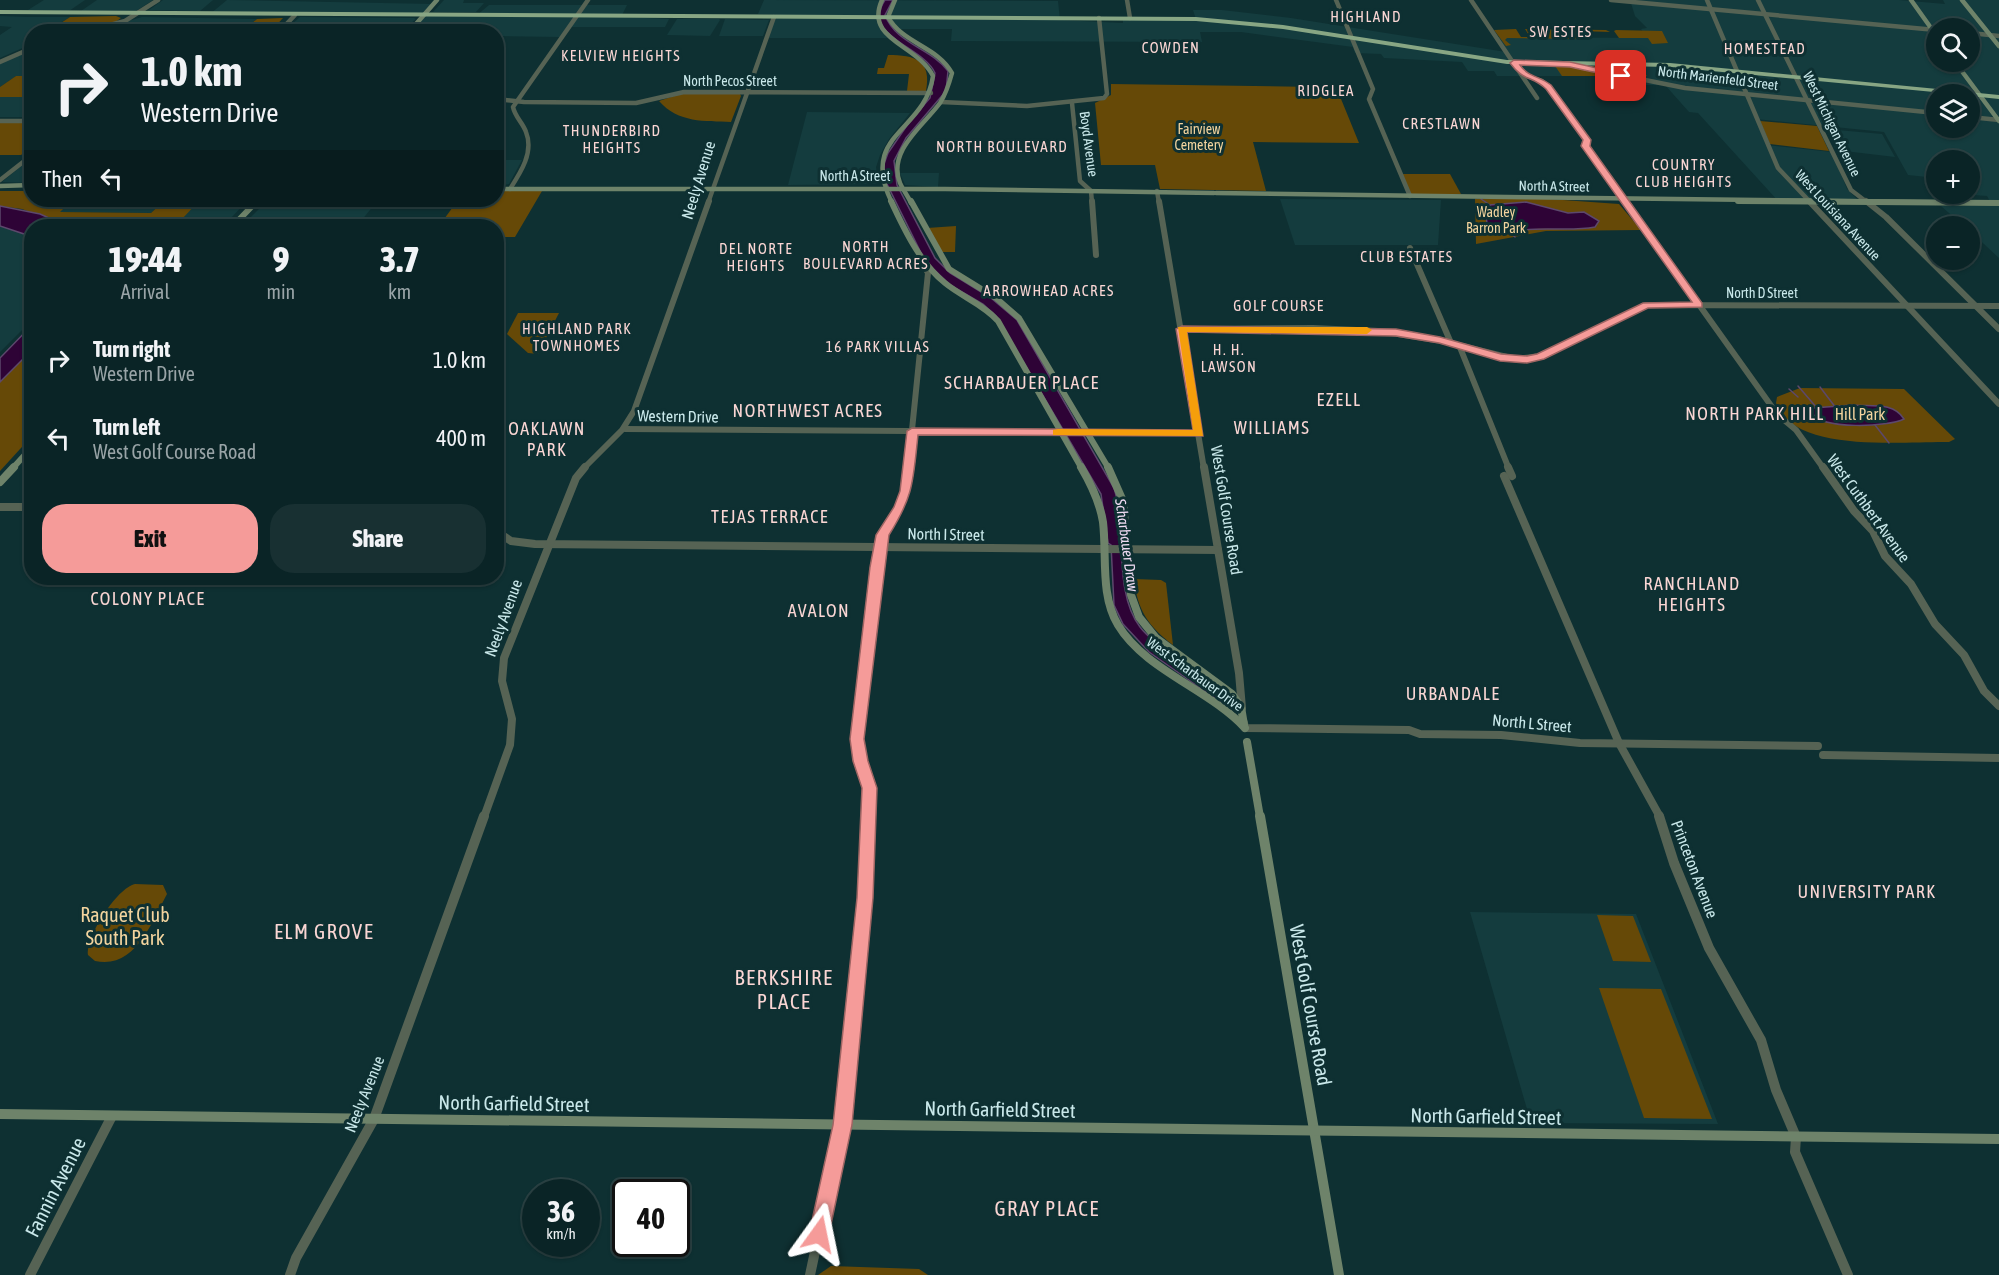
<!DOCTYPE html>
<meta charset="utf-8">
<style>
body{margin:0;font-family:"Asap Condensed",sans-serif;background:#183032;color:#f1f3f6;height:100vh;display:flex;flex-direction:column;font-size:22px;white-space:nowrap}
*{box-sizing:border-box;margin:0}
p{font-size:20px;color:#99a4a7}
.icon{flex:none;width:33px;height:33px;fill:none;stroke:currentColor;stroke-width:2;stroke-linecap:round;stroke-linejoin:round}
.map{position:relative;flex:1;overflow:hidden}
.panel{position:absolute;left:24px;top:219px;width:480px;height:366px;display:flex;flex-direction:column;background:#0a2426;border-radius:24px;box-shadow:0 2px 4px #0004,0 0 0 2px #2a4143}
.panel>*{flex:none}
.banner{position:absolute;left:24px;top:24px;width:480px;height:183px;border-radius:24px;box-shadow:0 2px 4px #0004,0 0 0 2px #2a4143;background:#0a2426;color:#f1f3f6;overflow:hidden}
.controls{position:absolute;left:1926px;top:18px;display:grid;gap:12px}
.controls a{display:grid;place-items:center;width:54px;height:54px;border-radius:50%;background:#0a2426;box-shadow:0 2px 4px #0004,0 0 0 2px #2a4143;font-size:30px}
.speed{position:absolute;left:522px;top:1179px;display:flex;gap:12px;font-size:30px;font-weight:700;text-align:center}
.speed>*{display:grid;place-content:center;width:78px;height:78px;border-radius:50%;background:#0a2426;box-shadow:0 2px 4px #0004,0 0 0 2px #2a4143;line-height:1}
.speed small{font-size:15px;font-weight:400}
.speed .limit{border:3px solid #111;border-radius:9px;background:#fff;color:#111}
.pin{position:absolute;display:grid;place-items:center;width:51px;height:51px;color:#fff;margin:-26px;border-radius:12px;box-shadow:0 3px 9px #0006}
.me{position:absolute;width:66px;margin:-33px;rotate:12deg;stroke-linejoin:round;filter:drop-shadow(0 0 4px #0008)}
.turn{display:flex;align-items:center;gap:21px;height:126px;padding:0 18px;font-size:27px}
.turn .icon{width:78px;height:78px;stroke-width:2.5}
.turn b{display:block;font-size:42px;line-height:51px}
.then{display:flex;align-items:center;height:57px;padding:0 18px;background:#0003;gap:12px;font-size:22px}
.eta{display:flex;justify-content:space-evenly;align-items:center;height:102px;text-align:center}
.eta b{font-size:36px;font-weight:800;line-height:42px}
.primary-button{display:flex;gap:12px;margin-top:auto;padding:12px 18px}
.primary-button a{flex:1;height:69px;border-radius:24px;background:#f59b99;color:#111;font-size:24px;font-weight:800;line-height:69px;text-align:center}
.primary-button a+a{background:#183032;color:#f1f3f6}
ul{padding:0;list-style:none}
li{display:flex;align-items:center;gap:18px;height:78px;padding:0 18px}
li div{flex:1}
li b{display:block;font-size:22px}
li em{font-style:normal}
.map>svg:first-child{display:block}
.built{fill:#143c3e;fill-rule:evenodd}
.green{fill:#664907}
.water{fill:#2e0336;stroke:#5c486c;stroke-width:1.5}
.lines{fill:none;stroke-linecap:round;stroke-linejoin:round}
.stream{stroke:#5c486c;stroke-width:1.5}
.tertiary-far3{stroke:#566354;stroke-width:4.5}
.tertiary-far2{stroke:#566354;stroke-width:6}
.tertiary-far1{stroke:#566354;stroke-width:8}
.tertiary{stroke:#566354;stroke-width:10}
.secondary-far3{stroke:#6e836a;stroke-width:4.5}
.secondary-far2{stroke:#6e836a;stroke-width:6}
.secondary-far1{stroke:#6e836a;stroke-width:8}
.secondary{stroke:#6e836a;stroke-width:10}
.trunk{fill:#88a684;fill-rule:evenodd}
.route{fill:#f59b99;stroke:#9f6563;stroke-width:1.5}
.slow{fill:#f59e0b}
.labels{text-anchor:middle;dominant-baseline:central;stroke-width:6;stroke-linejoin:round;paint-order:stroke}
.far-street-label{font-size:14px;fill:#c9e8ea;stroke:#0e3032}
.far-park-label{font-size:14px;fill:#f3d49e;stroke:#0e3032}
.far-neighbourhood-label{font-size:15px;letter-spacing:1.5px;fill:#fad6d4;stroke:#0e3032}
.far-water-label{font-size:15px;font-style:italic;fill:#eedaf2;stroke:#0e3032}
.street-label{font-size:16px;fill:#c9e8ea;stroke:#0e3032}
.park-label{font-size:16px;fill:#f3d49e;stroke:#0e3032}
.neighbourhood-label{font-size:18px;letter-spacing:1.5px;fill:#fad6d4;stroke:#0e3032}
.near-park-label{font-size:20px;fill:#f3d49e;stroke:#0e3032}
.near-street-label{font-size:20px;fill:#c9e8ea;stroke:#0e3032}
.near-neighbourhood-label{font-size:21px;letter-spacing:1.5px;fill:#fad6d4;stroke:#0e3032}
</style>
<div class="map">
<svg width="1999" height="1275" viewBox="0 0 1999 1275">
<rect width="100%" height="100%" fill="#0e3032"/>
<g class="built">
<polygon points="44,0 85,0 69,11 28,10"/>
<polygon points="97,0 153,0 136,11 81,11"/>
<polygon points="163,0 213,0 200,11 149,10"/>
<polygon points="227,0 434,4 428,14 476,16 489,5 627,5 621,17 669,19 665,27 567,27 560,37 497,36 496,32 426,31 429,27 413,27 423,16 210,14"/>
<polygon points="444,0 464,0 463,3 484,3 476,12 433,12"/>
<path d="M764 0 1058 1 1060 20 1123 23V18L1196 19 1193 10H1222L1291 18 1506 52 1497 37 1648 38 1641 29 1647 28 1635 16 1630 0H1899L1945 4 1943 0H1999V203H1991L1987 196 1961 194H1970V160H1936V178L1908 175 1884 132 1756 119 1766 145 1832 152 1847 189 1860 202H1779L1698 113 1689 112 1665 85H1646L1615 76H1497L1494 71H1468L1462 62 1384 58 1381 54 1355 53 1353 47 1241 32H1200L1202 42 951 41 952 29H889L898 38H766L777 15 758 14ZM1936 28H1970V62H1936ZM1936 94H1970V128H1936Z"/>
<polygon points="0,16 28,17 70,17 47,31 32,32 31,42 27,46 0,58 0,35 12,27 0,26"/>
<polygon points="142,17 257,19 242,31 89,32"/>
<polygon points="300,17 414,18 416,19 403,31 283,32"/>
<polygon points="677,19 719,19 720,20 710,36 667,35"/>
<polygon points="725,19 727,19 769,20 763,36 719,36"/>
<polygon points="31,50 31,76 16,76 0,87 0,61"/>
<rect x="0" y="97" width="31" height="20"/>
<polygon points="807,112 910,113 889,139 880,155 876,167 878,182 876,184 788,185"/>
<polygon points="1826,129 1882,134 1895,157 1836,150"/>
<polygon points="31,158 31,183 2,182"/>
<polygon points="497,160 522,160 509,184 497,186"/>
<polygon points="900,173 939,173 938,187 905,185"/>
<polygon points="1280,199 1441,200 1438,245 1295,245"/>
<polygon points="72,200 165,200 151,213 58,212"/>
<polygon points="200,200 248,200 229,220 181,219"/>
<polygon points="268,200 378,200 357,226 242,226"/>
<polygon points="1941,206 1999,206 1999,258 1970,231 1970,226 1964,226"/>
<polygon points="0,223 32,233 31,321 0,352"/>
<polygon points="1470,912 1636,914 1718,1124 1531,1123"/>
</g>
<g class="green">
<path d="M116 16 121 18C106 31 67 31 47 32L70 17Z"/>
<polygon points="283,18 271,31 242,31 257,19"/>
<polygon points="1516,29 1521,37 1530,37 1525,29 1606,30 1610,32 1578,31 1575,33 1580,39 1507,38 1505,40 1511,45 1506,46 1494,30"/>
<polygon points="1616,30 1662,31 1668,43 1652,44 1648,38 1619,38 1614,31"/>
<path d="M888 55C915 55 932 60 926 91H907L909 74H877L878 68H884Z"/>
<polygon points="1555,66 1640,67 1647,76 1562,76"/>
<polygon points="16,76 31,76 31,97 0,97 0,87"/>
<polygon points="1111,84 1316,87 1339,94 1359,143 1253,142 1266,191 1160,189 1155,165 1101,165 1095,103 1111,95"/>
<path d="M680 94H740L741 96 731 122C705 121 678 123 659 101Z"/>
<polygon points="1760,121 1817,126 1829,151 1770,144"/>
<polygon points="0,122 31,123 31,147 21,155 0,155"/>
<polygon points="1402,174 1450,174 1461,194 1411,194"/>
<polygon points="0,191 31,191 32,200 72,200 60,212 151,213 165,200 200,200 182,219 229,220 223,226 67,226 22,209 0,206"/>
<polygon points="497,191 542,191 515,237 497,237 496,226 439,226 458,200 496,200"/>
<polygon points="1475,199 1549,199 1619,204 1641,230 1546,231 1476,244"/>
<polygon points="956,226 955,252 940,252 927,228"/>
<polygon points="518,313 559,313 538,354 528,353 507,334"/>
<polygon points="31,351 31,437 0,471 0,382"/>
<path d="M1800 388 1904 389 1955 439 1949 442C1904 441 1794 454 1776 403L1777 397Z"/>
<path d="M1134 579 1161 580 1166 583 1173 645C1149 627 1137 610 1134 579Z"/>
<path d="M135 884 163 885 167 894C152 922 135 970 95 961L88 955C86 936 117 888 135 884Z"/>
<polygon points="1597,915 1633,916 1651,962 1613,961"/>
<polygon points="1599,988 1661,989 1712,1119 1644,1118"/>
<polygon points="831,1266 919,1269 928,1275 818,1275"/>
</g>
<g class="water">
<path d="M885 0H893L885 15C896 44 931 48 948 71L946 91 906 138 894 161 897 185 935 258 950 273 991 298 1017 320 1114 488C1127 529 1113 592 1140 627 1157 650 1224 686 1229 705L1226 706 1149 652 1123 624 1114 605 1111 545 1108 543 1101 494 996 316 983 304 950 285 925 261 885 180 884 164 888 153 910 121 930 98 935 73C923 46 860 36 885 0Z"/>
<path d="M1526 202 1568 213 1584 212 1599 221 1595 227C1569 232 1543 226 1517 231 1507 232 1497 236 1488 232L1486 215 1489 205Z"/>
<polygon points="0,206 40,214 67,226 32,226 31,240 24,234 0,226"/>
<polygon points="31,326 31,351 0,382 0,358"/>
<path d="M1853 405C1870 407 1893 401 1904 419 1888 427 1822 430 1812 413L1813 408Z"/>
</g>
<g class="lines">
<g class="stream">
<polyline points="1481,199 1490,205"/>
<polyline points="1509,232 1515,237"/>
<polyline points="1798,386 1817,408"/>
<polyline points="1820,387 1836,408"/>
<polyline points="1789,389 1798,397"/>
<polyline points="1875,425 1889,443"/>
</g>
<g class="tertiary-far3">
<polyline points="1127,0 1130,18"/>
<polyline points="1336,0 1373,89 1369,99 1410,196"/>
<polyline points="1471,0 1537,98"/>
<polyline points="1611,0 1936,30"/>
<polyline points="1707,0 1778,168 1811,203"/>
<polyline points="1758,0 1851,190 1868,203"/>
<polyline points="83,32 125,21 158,0"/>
<polyline points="279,32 295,15"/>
<polyline points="1970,33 1999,36"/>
<polyline points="0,62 32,48"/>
<polyline points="1570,65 1685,88 1936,113"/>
<polyline points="1523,75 1542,81 1549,87 1586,139 1586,147 1626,203"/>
<polyline points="496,99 524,102 636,103 684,92 931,93"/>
<polyline points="941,102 1027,106 1104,98 1107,94 1099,18"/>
<polyline points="1072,103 1080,181 1091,191 1092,203"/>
<polyline points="1970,117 1999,120"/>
<polyline points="0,121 32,121"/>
<polyline points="0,180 32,155"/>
<path d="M510 189C521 172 534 152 526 132 523 123 515 117 513 107L588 0"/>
<polyline points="1157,191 1159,203"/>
<polyline points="708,203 774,17"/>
</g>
<g class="tertiary-far2">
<polyline points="1092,201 1096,255"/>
<polyline points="1159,201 1204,469"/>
<polyline points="1625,201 1777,414 1796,430 1824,469"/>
<polyline points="1809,201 1999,404"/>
<polyline points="1866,201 1886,217 1999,329"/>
<polyline points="1410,248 1451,343"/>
<polyline points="1182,329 1313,328 1379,331 1442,341 1515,359 1540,356 1646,305 1999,306"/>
<polyline points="1459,345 1509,469"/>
<polyline points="625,429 1199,433"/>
<polyline points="583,469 622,430 634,411 709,201"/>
<polyline points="908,469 928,273 922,263 924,261"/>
</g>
<g class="tertiary-far1">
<polyline points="1204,467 1239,673 1242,708"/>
<polyline points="1508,467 1512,476"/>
<polyline points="1823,467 1854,511 1873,531 1885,556 1911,584 1935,624 1964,655 1984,691 1999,706"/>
<polyline points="1504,476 1619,743 1660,817"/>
<polyline points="0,507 32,507"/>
<polyline points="496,531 511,541 535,544 1218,550"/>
<polyline points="1244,723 1245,728 1409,730 1420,734 1501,735 1580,743 1818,746"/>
<polyline points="1823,755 1999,758"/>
<polyline points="484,817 510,745 512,719 502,681 504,658 576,478 585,467"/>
<polyline points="870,817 869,788 860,761 857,739 879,547 906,491 908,467"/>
</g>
<g class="tertiary">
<polyline points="1659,816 1674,863 1709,948 1761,1040 1776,1090 1796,1137 1795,1152 1848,1275"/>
<polyline points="30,1275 112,1116"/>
<polyline points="290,1275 296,1258 374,1119 484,816"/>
<polyline points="810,1275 842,1125 870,816"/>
</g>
<g class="secondary-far3">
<path d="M882 0C864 40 917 44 933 76 925 133 858 133 892 203"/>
<path d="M895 0 888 17C903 44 937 46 952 73 949 84 946 94 940 103 924 125 887 151 900 183 903 190 908 196 911 203"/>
<polyline points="1911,0 1936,35"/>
<polyline points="1962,0 1999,46"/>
<polyline points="409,32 437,0"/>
<polyline points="1955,62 1999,121"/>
<polyline points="0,186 32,185"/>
<polyline points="496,189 945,189 1214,193"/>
<path d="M1216 193C1476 196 1736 201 1996 203"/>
<polyline points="255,203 258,200"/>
</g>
<g class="secondary-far2">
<path d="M891 201C904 229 920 263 945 283 962 297 983 304 998 321L1082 469"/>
<polyline points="911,201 949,269 996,298 1019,318 1109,469"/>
<polyline points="1738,201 1999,203"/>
<polyline points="233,226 257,201"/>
<polyline points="12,469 32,447"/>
</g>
<g class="secondary-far1">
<path d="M1081 467C1091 484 1100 503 1103 522 1107 556 1100 595 1118 625 1145 670 1209 689 1245 728"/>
<polyline points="1108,467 1123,501 1131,595 1139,617 1156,638 1232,694 1241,707 1244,725"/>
<polyline points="0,482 14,467"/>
<polyline points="1247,742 1260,817"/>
</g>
<g class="secondary">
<polyline points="1260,816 1339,1275"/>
<polyline points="0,1114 1999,1139"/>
</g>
<polygon class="trunk" points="0,10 1196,17 1283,25 1507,60 1670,63 1999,95 1999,99 1970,96 1970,94 1955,94 1670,67 1507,64 1283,29 1196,21 0,14"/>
</g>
<path class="route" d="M1514 60 1570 62 1624 74 1621 78 1570 67 1520 65C1528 77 1540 76 1551 85L1591 140 1590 146 1702 303V307L1648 308 1544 359 1527 363 1500 361 1439 343 1396 336 1187 332 1203 436 918 435C913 481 914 495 889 535L864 739 868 761 877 788 873 898 852 1125 829 1234 826 1241 819 1244 812 1241 809 1234 833 1125 857 898 862 788 853 761 850 739 870 567 876 535 894 507 900 491 907 431 912 428 1193 430 1176 329 1182 326 1396 329 1440 337 1501 354 1527 356 1537 354 1643 303 1692 302 1581 146 1583 140 1546 89C1531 75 1524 82 1510 63Z"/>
<polygon class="slow" points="1178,327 1367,327 1372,330 1367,334 1187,332 1203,436 1053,435 1053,430 1058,429 1193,430"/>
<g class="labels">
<g class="far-street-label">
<text transform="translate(1718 78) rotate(7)">North Marienfeld Street</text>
<text x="730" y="81">North Pecos Street</text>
<text transform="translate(1832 124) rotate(64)">West Michigan Avenue</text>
<text transform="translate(1089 144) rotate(82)">Boyd Avenue</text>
<text x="855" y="176">North A Street</text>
<text transform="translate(1554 186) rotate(1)">North A Street</text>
<text transform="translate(1838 215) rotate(47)">West Louisiana Avenue</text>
<text x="1762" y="293">North D Street</text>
<text transform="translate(1195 674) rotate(36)">West Scharbauer Drive</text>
</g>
<g class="far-park-label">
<text x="1199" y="129">Fairview<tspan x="1199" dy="16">Cemetery</tspan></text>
<text x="1496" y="212">Wadley<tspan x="1496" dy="16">Barron Park</tspan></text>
</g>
<g class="far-neighbourhood-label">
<text x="1366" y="16">HIGHLAND</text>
<text x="1561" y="31">SW ESTES</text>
<text x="1171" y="47">COWDEN</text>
<text x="1765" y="48">HOMESTEAD</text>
<text x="621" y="55">KELVIEW HEIGHTS</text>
<text x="1326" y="90">RIDGLEA</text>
<text x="1442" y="123">CRESTLAWN</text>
<text x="612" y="130">THUNDERBIRD<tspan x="612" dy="17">HEIGHTS</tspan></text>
<text x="1002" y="146">NORTH BOULEVARD</text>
<text x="1684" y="164">COUNTRY<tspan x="1684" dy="17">CLUB HEIGHTS</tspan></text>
<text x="866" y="246">NORTH<tspan x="866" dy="17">BOULEVARD ACRES</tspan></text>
<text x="756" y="248">DEL NORTE<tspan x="756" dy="17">HEIGHTS</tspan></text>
<text x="1407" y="256">CLUB ESTATES</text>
<text x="1049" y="290">ARROWHEAD ACRES</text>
<text x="1279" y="305">GOLF COURSE</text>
<text x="577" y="328">HIGHLAND PARK<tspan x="577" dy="17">TOWNHOMES</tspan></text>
<text x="878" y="346">16 PARK VILLAS</text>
<text x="1229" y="349">H. H.<tspan x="1229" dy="17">LAWSON</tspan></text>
</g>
<g class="far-water-label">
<text transform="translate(1127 545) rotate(82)">Scharbauer Draw</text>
</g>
<g class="street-label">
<text transform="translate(698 180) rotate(-73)">Neely Avenue</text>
<text transform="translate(678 416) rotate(1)">Western Drive</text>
<text transform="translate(1869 508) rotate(54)">West Cuthbert Avenue</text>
<text transform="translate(1227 510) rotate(81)">West Golf Course Road</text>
<text transform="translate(946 534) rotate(1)">North I Street</text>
<text transform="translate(503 618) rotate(-70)">Neely Avenue</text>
<text transform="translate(1532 723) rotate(5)">North L Street</text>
<text transform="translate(1695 869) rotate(69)">Princeton Avenue</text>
<text transform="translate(364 1094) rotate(-68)">Neely Avenue</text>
</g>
<g class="park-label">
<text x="1860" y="414">Hill Park</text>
</g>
<g class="neighbourhood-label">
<text x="1022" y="382">SCHARBAUER PLACE</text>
<text x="1339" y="399">EZELL</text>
<text x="808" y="410">NORTHWEST ACRES</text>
<text x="1755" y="413">NORTH PARK HILL</text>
<text x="1272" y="427">WILLIAMS</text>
<text x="547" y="428">OAKLAWN<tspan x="547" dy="21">PARK</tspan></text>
<text x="770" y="516">TEJAS TERRACE</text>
<text x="1692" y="583">RANCHLAND<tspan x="1692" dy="21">HEIGHTS</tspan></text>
<text x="148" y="598">COLONY PLACE</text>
<text x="819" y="610">AVALON</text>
<text x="1453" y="693">URBANDALE</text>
<text x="1867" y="891">UNIVERSITY PARK</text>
</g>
<g class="near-park-label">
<text x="125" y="914">Raquet Club<tspan x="125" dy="23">South Park</tspan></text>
</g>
<g class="near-street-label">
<text transform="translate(1311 1005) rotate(80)">West Golf Course Road</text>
<text transform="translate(514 1103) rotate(1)">North Garfield Street</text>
<text transform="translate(1000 1109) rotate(1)">North Garfield Street</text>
<text transform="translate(1486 1116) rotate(1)">North Garfield Street</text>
<text transform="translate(55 1187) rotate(-63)">Fannin Avenue</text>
</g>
<g class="near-neighbourhood-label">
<text x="324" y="931">ELM GROVE</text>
<text x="784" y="977">BERKSHIRE<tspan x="784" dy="24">PLACE</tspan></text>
<text x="1047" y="1208">GRAY PLACE</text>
</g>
</g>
</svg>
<div class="controls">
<a><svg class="icon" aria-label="search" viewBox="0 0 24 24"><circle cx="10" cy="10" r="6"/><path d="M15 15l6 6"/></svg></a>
<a><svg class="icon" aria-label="layers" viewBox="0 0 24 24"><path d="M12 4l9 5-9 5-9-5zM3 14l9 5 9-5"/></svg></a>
<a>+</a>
<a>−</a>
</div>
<div class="speed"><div>36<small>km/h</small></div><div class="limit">40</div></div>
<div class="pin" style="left:1621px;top:76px;background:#d93025"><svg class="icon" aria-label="arrive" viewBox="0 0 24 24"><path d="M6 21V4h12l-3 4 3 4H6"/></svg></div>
<svg class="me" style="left:819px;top:1234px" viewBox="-20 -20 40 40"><path d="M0-17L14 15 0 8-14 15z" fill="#f59b99" stroke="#fff" stroke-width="4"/></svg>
<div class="banner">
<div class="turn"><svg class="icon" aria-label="right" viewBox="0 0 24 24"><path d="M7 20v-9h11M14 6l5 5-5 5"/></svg><div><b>1.0 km</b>Western Drive</div></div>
<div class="then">Then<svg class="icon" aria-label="left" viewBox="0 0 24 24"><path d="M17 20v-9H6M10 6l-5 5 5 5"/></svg></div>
</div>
<section class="panel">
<div class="eta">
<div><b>19:44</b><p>Arrival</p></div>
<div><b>9</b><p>min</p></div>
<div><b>3.7</b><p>km</p></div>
</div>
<ul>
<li><svg class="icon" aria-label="right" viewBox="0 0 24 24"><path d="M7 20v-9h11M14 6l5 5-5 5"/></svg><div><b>Turn right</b><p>Western Drive</p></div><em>1.0 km</em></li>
<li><svg class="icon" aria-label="left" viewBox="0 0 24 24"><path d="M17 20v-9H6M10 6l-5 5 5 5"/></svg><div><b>Turn left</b><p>West Golf Course Road</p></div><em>400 m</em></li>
</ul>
<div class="primary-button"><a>Exit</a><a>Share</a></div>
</section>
</div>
